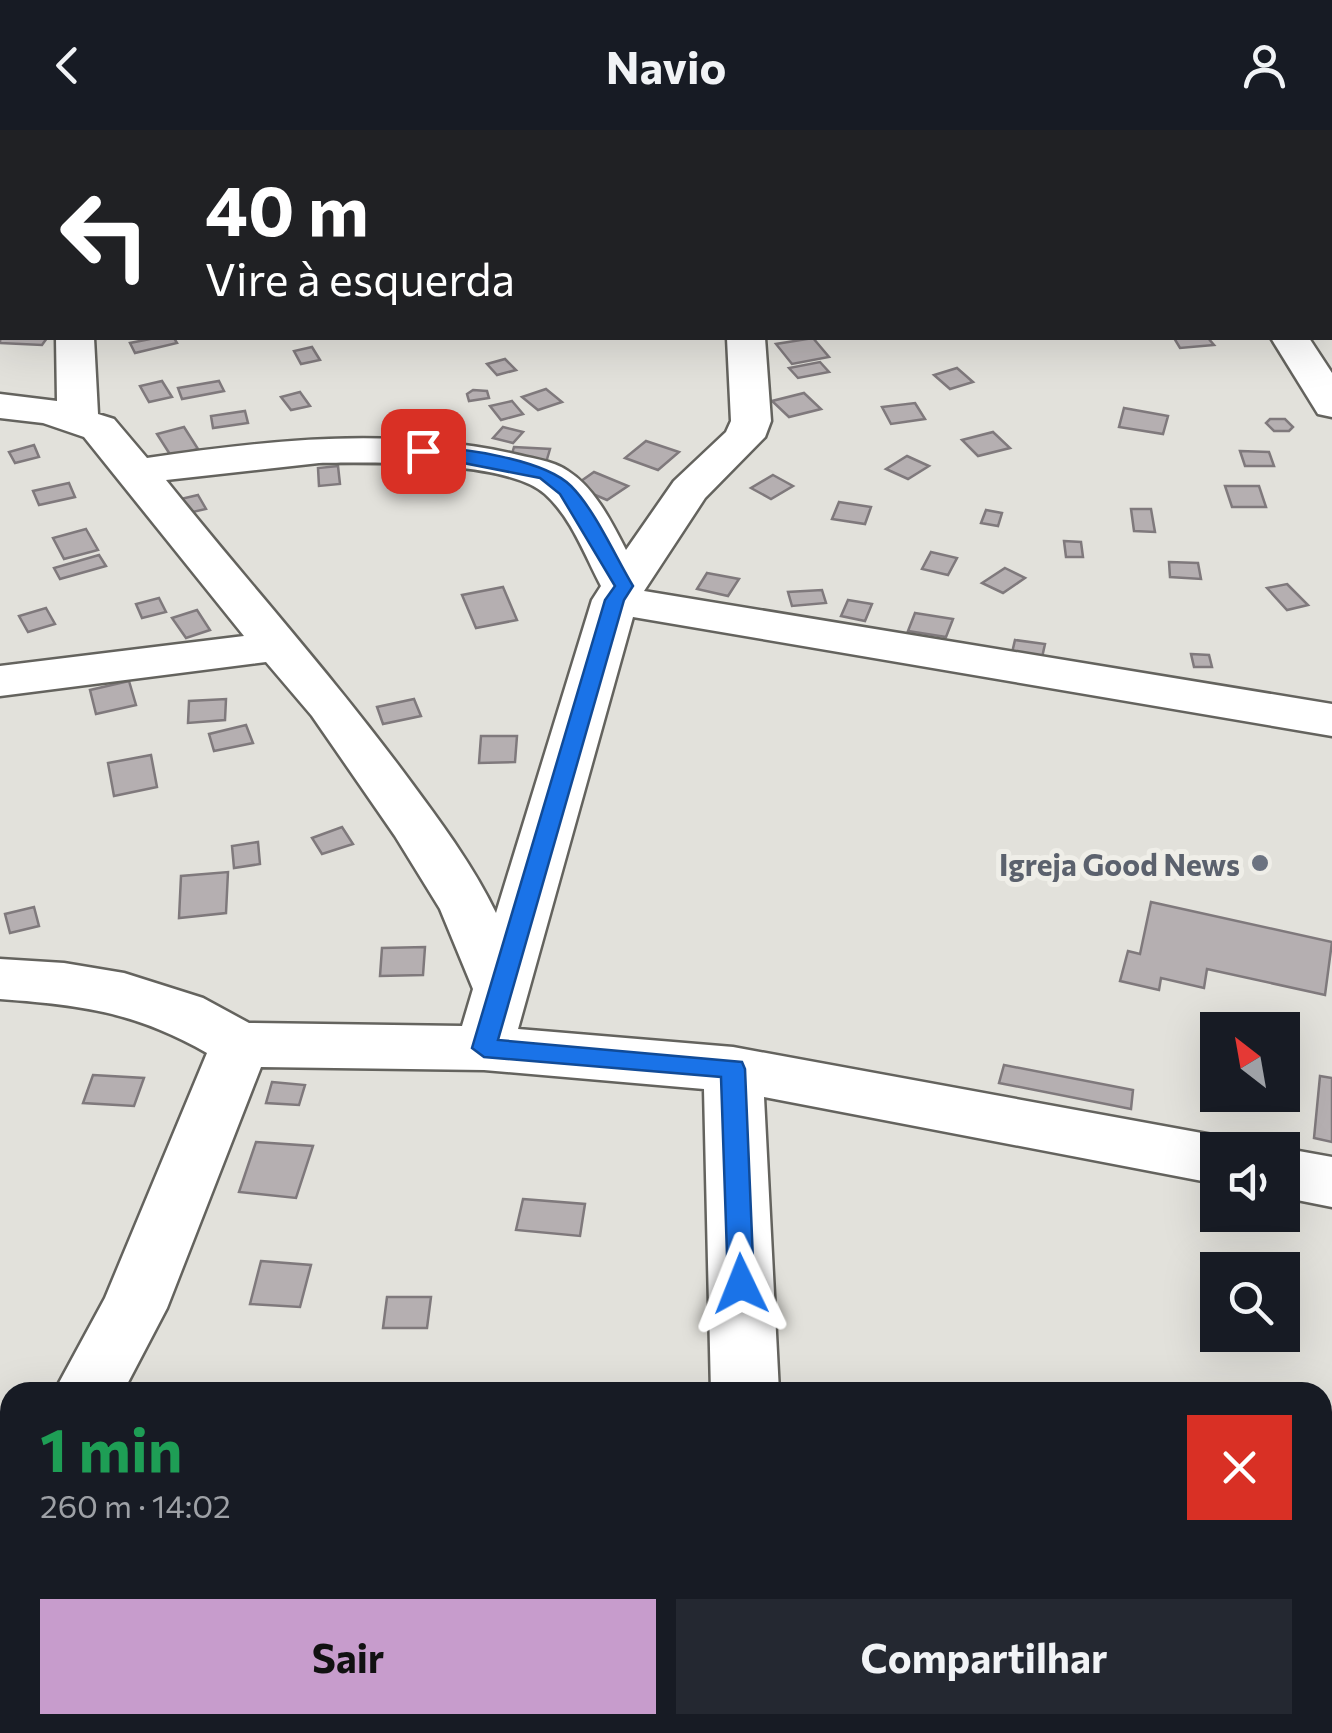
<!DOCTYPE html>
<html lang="pt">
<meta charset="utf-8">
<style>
body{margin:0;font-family:Commissioner,sans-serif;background:#242831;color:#f1f3f6;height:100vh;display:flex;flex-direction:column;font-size:38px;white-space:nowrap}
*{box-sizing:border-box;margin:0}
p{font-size:32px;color:#9ea1a6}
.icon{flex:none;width:55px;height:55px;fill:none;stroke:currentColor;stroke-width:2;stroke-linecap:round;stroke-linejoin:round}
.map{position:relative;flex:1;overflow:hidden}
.sheet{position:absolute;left:0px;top:1252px;width:1332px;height:352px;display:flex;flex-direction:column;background:#171b24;border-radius:30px 30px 0 0;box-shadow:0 10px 40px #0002}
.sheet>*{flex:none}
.hud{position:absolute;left:0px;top:0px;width:1332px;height:210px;box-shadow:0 10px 40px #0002;background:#202124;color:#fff;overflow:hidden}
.needle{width:65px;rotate:329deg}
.tools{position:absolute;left:1200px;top:882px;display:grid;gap:20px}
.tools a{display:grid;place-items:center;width:100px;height:100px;border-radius:0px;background:#171b24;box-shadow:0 10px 40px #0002;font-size:50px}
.pin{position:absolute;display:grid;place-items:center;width:85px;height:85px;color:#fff;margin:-42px;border-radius:20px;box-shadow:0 5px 15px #0006}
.me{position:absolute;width:110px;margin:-55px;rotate:358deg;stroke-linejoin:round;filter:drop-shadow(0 0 8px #0008)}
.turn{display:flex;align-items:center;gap:35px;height:210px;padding:0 40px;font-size:45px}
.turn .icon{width:130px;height:130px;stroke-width:2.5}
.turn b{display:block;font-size:70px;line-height:85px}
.round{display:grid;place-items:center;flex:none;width:105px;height:105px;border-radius:0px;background:#242831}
.summary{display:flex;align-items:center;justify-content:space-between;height:170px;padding:0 40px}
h1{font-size:60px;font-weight:700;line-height:75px;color:#1e9e55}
.primary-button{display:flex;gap:20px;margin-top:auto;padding:20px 40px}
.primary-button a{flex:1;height:115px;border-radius:0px;background:#c79ccc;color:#111;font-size:40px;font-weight:700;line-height:115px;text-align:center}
.primary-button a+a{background:#242831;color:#f1f3f6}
header{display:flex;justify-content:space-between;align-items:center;height:130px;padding:0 40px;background:#171b24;font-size:45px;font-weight:700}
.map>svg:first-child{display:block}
.building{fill:#b5afb1;stroke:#7f797c;stroke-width:2.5}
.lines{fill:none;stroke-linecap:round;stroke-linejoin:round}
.minor-casing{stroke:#64635e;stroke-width:5}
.minor{fill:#fff;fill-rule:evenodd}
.route{fill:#1a73e8;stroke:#114b97;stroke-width:2.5}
.worship-dot{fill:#6b7280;stroke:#efeee8;stroke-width:4}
.labels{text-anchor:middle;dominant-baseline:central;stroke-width:10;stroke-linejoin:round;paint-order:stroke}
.worship-label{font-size:30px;font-weight:bold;fill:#5b616d;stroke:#efeee8;text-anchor:end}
</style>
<header><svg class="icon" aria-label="back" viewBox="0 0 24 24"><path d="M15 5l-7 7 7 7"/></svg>Navio<svg class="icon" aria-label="person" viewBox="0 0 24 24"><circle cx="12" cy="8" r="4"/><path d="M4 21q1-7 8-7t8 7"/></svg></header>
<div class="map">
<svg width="1332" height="1603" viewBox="0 0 1332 1603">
<rect width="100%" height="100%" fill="#e2e1db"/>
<g class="building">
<polygon points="1,197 2,208 47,208 42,215 0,213"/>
<polygon points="155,208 174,208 177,213 135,223 130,213"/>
<polygon points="813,208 829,227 792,234 776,214"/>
<polygon points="1174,208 1208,208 1214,215 1180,218"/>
<polygon points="312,217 320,230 301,234 294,221"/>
<polygon points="505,229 516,240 497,245 487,234"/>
<polygon points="820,232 829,242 798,248 789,238"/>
<polygon points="957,238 973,252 950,259 934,245"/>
<polygon points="162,251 172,267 149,272 140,256"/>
<polygon points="219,251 224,261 182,269 178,258"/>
<polygon points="546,259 562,272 538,280 522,267"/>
<polygon points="473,260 487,261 489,268 469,271 467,264"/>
<polygon points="300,262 310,276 291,280 281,267"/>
<polygon points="804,263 821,279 789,287 772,271"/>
<polygon points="512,271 523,284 501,290 490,276"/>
<polygon points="915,273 925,289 891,294 882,277"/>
<polygon points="1124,278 1168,286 1163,304 1119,297"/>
<polygon points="245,281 248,293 213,298 211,286"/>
<polygon points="1270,289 1285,289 1293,297 1289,301 1274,301 1266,293"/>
<polygon points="184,297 198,319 171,326 157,304"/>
<polygon points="503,297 523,302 513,313 493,308"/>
<polygon points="993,302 1010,318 978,326 962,310"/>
<polygon points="646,311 679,322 658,340 625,328"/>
<polygon points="34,315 39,327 15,333 9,322"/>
<polygon points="514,317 550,319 545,336 509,334"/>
<polygon points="1240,321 1269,322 1274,336 1245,336"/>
<polygon points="907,326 929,336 908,349 886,339"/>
<polygon points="338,336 340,354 319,356 318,338"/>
<polygon points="594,342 628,356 607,370 574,356"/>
<polygon points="773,345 793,356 771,369 751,358"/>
<polygon points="69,353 75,367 39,375 33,361"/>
<polygon points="1225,356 1259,356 1266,377 1232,377"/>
<polygon points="198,365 206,379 179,385 172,371"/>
<polygon points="839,372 871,377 865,394 832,389"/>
<polygon points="1131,379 1151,379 1155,402 1134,401"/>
<polygon points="986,380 1002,383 998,396 981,393"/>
<polygon points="86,399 98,420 64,429 53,408"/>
<polygon points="1064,411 1081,412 1083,427 1066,427"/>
<polygon points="931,422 957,428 948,445 922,439"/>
<polygon points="99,425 106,436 60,449 54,438"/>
<polygon points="1169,432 1198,433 1201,449 1170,447"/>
<polygon points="1005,438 1025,448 1003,463 982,453"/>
<polygon points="707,443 739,449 728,466 697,459"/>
<polygon points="1287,454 1308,475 1287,480 1267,458"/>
<polygon points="503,457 517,490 476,498 462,465"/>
<polygon points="822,460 826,473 792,476 788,462"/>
<polygon points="159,468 166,482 142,488 136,474"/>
<polygon points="848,470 872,474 865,491 841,486"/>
<polygon points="46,478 55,494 28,502 19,486"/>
<polygon points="197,480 210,500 186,508 172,488"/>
<polygon points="915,483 953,489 946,507 908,501"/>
<polygon points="1015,510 1045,514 1041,532 1011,527"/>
<polygon points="1191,524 1209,525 1212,537 1194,537"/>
<polygon points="129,551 136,575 96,584 90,560"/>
<polygon points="226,569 225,590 188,593 189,571"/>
<polygon points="414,569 421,586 383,594 377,577"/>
<polygon points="246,595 253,613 214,621 209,604"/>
<polygon points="481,606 517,606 515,632 479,633"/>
<polygon points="151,625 157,657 114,666 108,633"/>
<polygon points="342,697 353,714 322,724 312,708"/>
<polygon points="258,712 260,734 234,738 232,716"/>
<polygon points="228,742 226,783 179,788 181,746"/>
<polygon points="1151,772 1332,812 1325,865 1207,839 1204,858 1161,848 1159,860 1120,851 1128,821 1140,824"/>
<polygon points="34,777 39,796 10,803 5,784"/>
<polygon points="425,817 423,845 380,846 382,818"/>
<polygon points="1004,935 1133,960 1131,979 999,953"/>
<polygon points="93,945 144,948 134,976 83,973"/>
<polygon points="1320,946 1332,948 1332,1012 1314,1008"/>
<polygon points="272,952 305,955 299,975 266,973"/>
<polygon points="256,1012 313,1016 296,1068 239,1062"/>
<polygon points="523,1069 585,1074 580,1106 516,1100"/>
<polygon points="261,1131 311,1135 300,1177 250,1174"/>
<polygon points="387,1167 431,1167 427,1198 383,1198"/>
</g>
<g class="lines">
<g class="minor-casing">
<g id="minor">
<polygon points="1141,0 1173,0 1174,2 1142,2"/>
<path d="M56 208H94L98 284 114 289 147 328C269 310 389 297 510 323 529 328 552 330 568 341 595 358 612 393 626 420L674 351 726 302 731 291 727 208H765L771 291 765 307 705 368 644 461 1332 574V606L633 487 518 899 733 917 1218 1006 1240 1013 1243 1020H1218V1054L764 967 779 1262H711L704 959 484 940 261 937 167 1178 123 1262H54L105 1168 207 923C135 882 82 875 0 869V829L64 833 124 843 203 868 249 893 462 896 473 859 440 779 395 706 312 586 266 532 0 566V536L244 506 84 307 43 293 0 288V264L57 271ZM319 333C370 332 507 330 545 364 572 388 585 426 601 456L592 470 496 783C473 735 439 690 408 648 332 545 246 450 166 350Z"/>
<polygon points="1271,208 1309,208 1332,243 1332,287 1318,284"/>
<polygon points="1282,1018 1332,1027 1332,1077 1282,1067 1282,1020 1275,1020"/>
<polygon points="10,1371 10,1453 0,1456 0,1375"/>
<polygon points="677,1595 753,1595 753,1603 675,1603"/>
</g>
</g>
<use href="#minor" class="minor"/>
</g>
<path class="route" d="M423 316C462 318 544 329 571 356 595 380 615 426 633 456L624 470 498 910 742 932 745 939 754 1154 750 1162 741 1166 732 1162 728 1154 721 947 484 927 472 918 605 470 615 456 560 364 540 348 417 324V317Z"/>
<circle class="worship-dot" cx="1260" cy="733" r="10"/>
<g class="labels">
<g class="worship-label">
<text x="1240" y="733">Igreja Good News</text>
</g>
</g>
</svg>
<div class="tools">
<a><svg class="needle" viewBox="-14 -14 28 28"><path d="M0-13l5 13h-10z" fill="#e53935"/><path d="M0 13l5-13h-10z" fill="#9ea1a6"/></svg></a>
<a><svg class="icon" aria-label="sound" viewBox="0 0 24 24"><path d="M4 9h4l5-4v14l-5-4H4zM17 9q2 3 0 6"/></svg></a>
<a><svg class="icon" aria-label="search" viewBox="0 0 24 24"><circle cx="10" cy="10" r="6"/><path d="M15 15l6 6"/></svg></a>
</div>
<div class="pin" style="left:423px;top:321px;background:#d93025"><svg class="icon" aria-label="arrive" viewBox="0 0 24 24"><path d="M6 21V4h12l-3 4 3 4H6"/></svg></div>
<svg class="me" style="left:741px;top:1154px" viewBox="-20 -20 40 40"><path d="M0-17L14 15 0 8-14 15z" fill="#1a73e8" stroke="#fff" stroke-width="4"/></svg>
<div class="hud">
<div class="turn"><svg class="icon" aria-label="left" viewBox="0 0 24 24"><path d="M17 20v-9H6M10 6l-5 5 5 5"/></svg><div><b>40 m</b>Vire à esquerda</div></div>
</div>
<section class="sheet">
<div class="summary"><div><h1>1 min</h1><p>260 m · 14:02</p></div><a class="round" style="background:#d93025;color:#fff"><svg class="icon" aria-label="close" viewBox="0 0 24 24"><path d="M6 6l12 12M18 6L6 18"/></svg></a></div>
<div class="primary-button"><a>Sair</a><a>Compartilhar</a></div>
</section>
</div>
